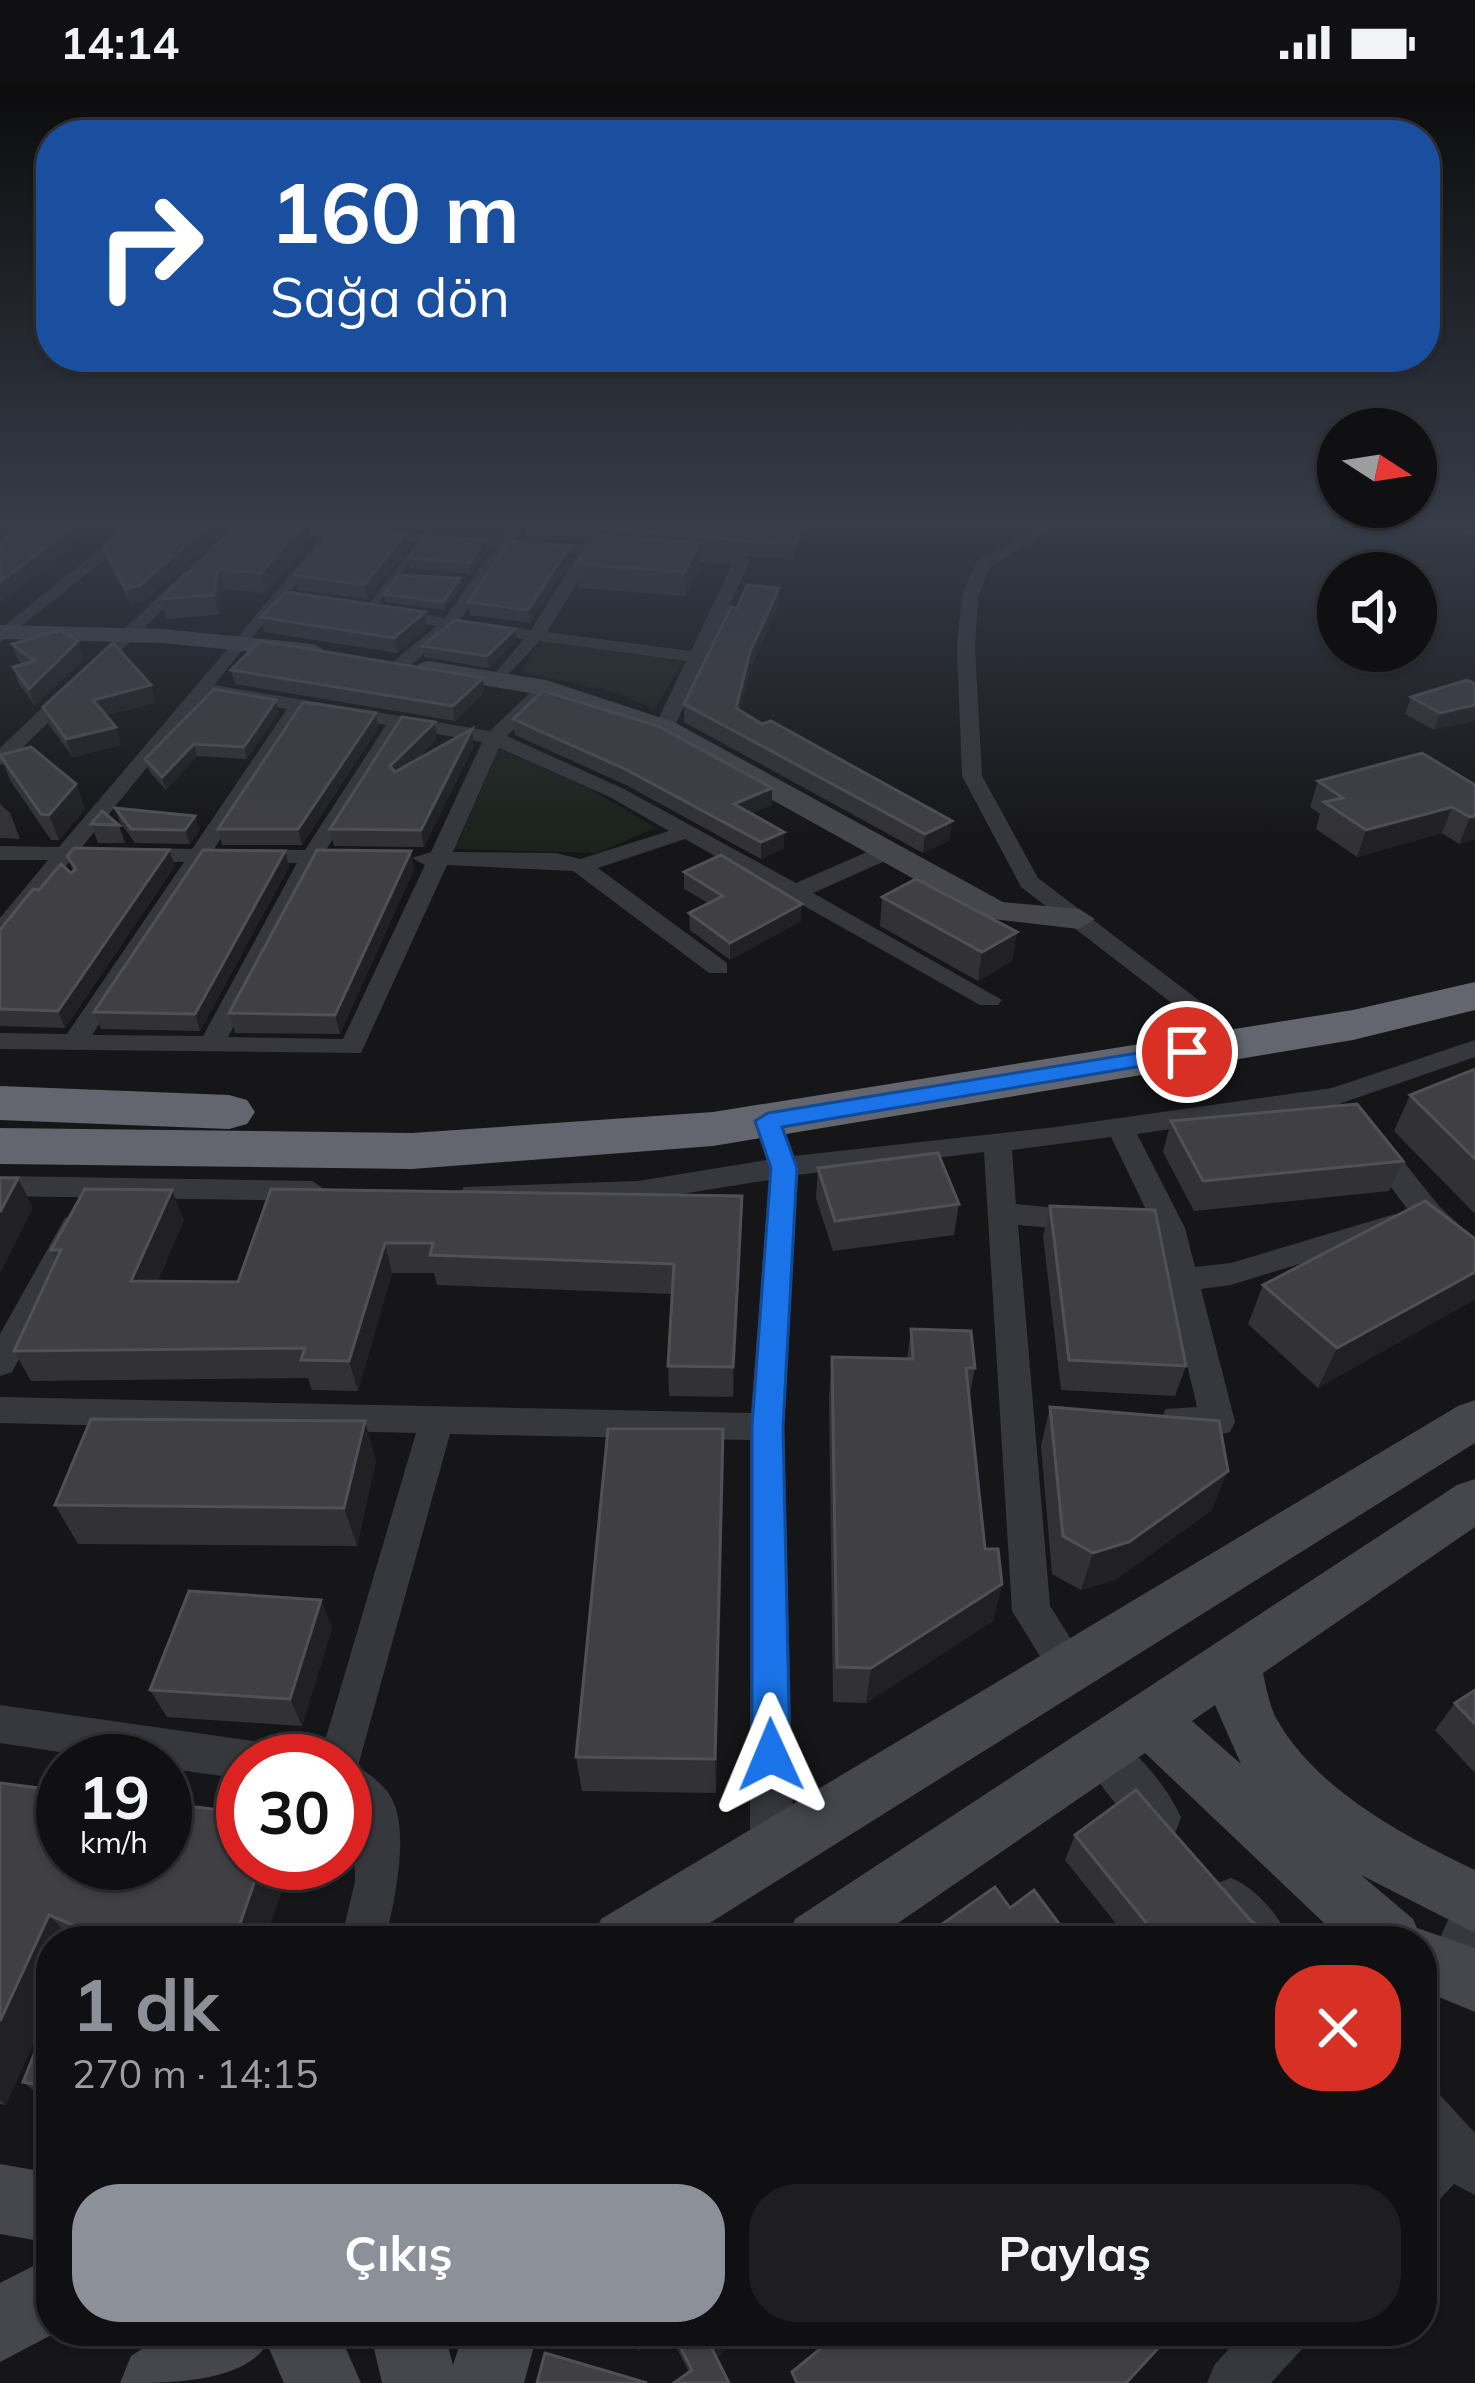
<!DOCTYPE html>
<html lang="tr">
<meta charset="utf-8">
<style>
body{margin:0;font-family:Mulish,sans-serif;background:#1e1e20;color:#f1f3f6;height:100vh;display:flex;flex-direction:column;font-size:45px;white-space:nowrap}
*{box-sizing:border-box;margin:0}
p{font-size:39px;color:#9c9d9f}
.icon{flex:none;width:66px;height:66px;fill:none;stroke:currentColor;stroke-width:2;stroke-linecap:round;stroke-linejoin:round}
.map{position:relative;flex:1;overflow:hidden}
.panel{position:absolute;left:36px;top:1842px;width:1401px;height:420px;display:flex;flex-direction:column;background:#101012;border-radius:48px;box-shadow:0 3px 9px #0004,0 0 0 3px #303032}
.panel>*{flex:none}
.guide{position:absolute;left:36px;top:36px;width:1404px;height:252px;border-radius:48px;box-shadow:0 3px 9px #0004,0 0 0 3px #303032;background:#1a4fa0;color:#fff;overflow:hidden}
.needle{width:78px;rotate:102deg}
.fabs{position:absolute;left:1317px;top:324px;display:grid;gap:24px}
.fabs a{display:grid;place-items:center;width:120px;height:120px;border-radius:50%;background:#101012;box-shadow:0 3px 9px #0004,0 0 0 3px #303032;font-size:60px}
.speed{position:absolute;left:36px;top:1650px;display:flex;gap:24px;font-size:60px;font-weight:700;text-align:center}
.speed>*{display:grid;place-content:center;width:156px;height:156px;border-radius:50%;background:#101012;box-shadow:0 3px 9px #0004,0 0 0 3px #303032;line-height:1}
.speed small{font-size:30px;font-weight:400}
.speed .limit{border:18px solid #d22;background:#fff;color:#111}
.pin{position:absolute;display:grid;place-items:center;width:102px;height:102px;color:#fff;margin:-51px;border:6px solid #fff;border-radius:50%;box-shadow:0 3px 12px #0007}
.me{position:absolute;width:132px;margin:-66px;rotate:359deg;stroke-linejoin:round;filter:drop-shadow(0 0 9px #0008)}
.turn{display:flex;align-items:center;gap:42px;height:252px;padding:0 36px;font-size:54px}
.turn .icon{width:156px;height:156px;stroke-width:2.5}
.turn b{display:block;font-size:84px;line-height:102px}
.round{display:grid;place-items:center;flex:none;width:126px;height:126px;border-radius:48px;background:#1e1e20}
.headline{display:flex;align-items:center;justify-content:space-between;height:204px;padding:0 36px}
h1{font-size:72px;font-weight:700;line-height:90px;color:#8c9099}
.button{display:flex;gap:24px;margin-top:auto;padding:24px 36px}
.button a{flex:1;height:138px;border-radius:48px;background:#8c9099;color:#fff;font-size:48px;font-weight:700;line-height:138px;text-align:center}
.button a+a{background:#1e1e20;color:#f1f3f6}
.status{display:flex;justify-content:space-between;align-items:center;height:84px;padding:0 60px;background:#101012;direction:ltr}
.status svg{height:33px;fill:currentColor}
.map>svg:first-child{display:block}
.green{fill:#1c231d}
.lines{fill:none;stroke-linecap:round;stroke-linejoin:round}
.lane{fill:#37383d;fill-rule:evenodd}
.street{fill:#37383d;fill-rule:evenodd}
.secondary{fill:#45474d;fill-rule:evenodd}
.highway{fill:#63666e;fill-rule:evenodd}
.wall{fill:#323236}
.shaded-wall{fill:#212124}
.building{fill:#3f3f44;stroke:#4f5156;stroke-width:3}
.route{fill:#1a73e8;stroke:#114b97;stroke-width:3}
</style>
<div class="status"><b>14:14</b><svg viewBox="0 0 49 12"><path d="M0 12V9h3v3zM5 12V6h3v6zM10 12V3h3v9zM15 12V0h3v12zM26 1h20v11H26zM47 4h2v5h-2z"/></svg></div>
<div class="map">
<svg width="1475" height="2299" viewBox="0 0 1475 2299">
<rect width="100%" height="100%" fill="#161618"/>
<g class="green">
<polygon points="545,557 684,577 654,625 618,609 527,589 523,586 532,567"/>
<polygon points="499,665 587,703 655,744 597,769 455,765"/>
</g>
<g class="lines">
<polygon class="lane" points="436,435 443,435 374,525 368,525 368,521"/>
<g class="street">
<path d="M0 435 133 441 166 435 500 455 515 435H529L515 456 742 471 750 476 674 644 664 650 654 644 686 577 540 557 498 601 489 596 524 555 453 546 406 585H394V577L436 542 381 531V523L445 534 494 464 166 443 138 449 0 559V545L119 450 0 442ZM509 465 579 470 531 546 460 536ZM594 471 732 480 691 567 547 548Z"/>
<polygon points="1054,435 1071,435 990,483 978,512 975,564 982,692 1038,794 1213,927 1217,932 1213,937 1195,937 1021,803 962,692 957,564 962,512 977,477"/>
<path d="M319 457 327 462 324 465 214 601 490 647 539 600H553V608L507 652 624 705 796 799 876 764H892V774L813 809 1002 916 998 921H980L685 755 598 784 727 879V889H709L573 787 447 781 361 969 0 965V949L67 950 184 778 71 776 8 854 0 856V834L48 776H0V762L59 763ZM206 611 287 625 192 765 82 763ZM304 628 386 641 305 766 214 765ZM403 644 482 658 431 768 412 774 425 781 343 955 228 953 319 779 351 780 362 773 351 766H326ZM499 664 610 713 669 747 580 775 556 769 453 768ZM206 778 297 779 203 952 92 951Z"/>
<polygon points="184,488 198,491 7,679 0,681 0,664"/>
<path d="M1475 956V973L1336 1021 1137 1050 1185 1144 1195 1183 1231 1179 1395 1130 1410 1140 1406 1147 1231 1201 1201 1205 1235 1338 1230 1348C1210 1354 1186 1351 1166 1345L1161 1335 1166 1325 1197 1323 1155 1144 1111 1053 1012 1066 1016 1120 1087 1127 1102 1137 1087 1147 1018 1141 1050 1522 1088 1582 1082 1595 1068 1600 1054 1595 1012 1527 984 1068 798 1091 784 1343 794 1765 787 1780 772 1787 757 1780 750 1765V1356L450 1350 358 1682C370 1691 386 1702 392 1715 410 1750 394 1820 385 1857H341L355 1797 354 1733 345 1725V1677H319L416 1349 0 1339V1313L751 1329 769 1096 638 1117 474 1120 464 1117 459 1110 464 1103 638 1097 767 1076 754 1037 768 1028 782 1037 794 1072 1056 1043 1332 1004Z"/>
<path d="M1373 1050 1383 1052 1439 1122 1475 1156V1185C1437 1174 1388 1097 1363 1066L1359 1059Z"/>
<polygon points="0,1092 312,1097 327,1107 312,1117 0,1112"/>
<polygon points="76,1131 91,1141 12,1288 0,1292 0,1250 65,1134"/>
<polygon points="0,1621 253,1657 268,1663 274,1677 243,1677 243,1695 165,1684 165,1677 119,1677 0,1659"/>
<path d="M1101 1646C1131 1658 1169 1704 1181 1734L1175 1749 1160 1755C1130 1743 1093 1696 1081 1666L1087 1652Z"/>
<path d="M1231 1794C1256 1804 1280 1832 1290 1857H1238L1215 1832 1209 1816 1215 1800Z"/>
<polygon points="1475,1806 1475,1879 1465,1901 1449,1908 1433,1901 1426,1885 1459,1812"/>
<polygon points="1422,2003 1439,2010 1475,2049 1475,2111 1454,2100 1440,2115 1422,2122"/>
<polygon points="1246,2247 1309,2247 1301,2266 1271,2299 1207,2299 1215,2280"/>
</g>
<g class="secondary">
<polygon points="1410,435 1475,439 1475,451 1413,439"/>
<polygon points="0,541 163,545 313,560 325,567 313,574 163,559 0,555"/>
<polygon points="428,577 546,596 674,638 1003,818 1079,825 1095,835 1079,845 984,834 654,650 541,611 419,590 415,585 419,580"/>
<polygon points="1475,1316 1475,1359 681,1857 592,1857 601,1835 1458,1322"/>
<path d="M1475 1395V1443L1263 1589C1266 1603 1269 1620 1276 1634 1316 1706 1404 1752 1475 1786V1849L1361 1791 1413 1835 1417 1844 1475 1864V1928L1422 1906V1857H1343L1145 1669 872 1857H786L795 1835 1457 1401ZM1215 1621 1241 1680 1192 1637Z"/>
<polygon points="0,2080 51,2089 51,2159 0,2150"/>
<polygon points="51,2173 51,2247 59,2247 0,2278 0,2199"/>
<path d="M169 2247H338L361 2299H284L267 2260C244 2299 168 2299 120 2299L131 2272Z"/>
<polygon points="370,2247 444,2247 453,2281 464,2247 538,2247 524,2299 382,2299"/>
</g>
<g class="highway">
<polygon points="1475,898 1475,926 1353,956 713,1062 412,1085 0,1080 0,1044 412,1049 713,1028 1353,926"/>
<polygon points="0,1002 229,1011 247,1016 255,1028 247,1040 229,1045 0,1036"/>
</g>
</g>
<g class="wall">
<polygon points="243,435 334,435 325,439 306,438 310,456 266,509 223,505 219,531 166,535 161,515"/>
<polygon points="343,435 431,435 422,446 349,441"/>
<polygon points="438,435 510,435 498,450 440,447"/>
<polygon points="761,435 811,435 794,476 700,468 700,482 685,512 579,504 577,480 591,458 523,452 522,437 761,439 764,437"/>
<polygon points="219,451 144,517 131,521 108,479 103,463"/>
<polygon points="570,462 571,474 530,539 470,531 468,518"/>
<polygon points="408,463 367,515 298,506 294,491"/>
<polygon points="486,468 470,490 410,485 408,474"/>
<polygon points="460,494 461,502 444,526 385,518 384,510"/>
<polygon points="779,504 779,520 750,586 740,626 950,756 923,769 684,638 684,620 737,524"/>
<polygon points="260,533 427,543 397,569 264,548"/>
<polygon points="515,545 516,556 488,584 424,573 422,562"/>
<polygon points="78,557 84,574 35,622 19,600 13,583 23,580 18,577 12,560"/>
<polygon points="231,586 483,594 484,608 455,637 235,600"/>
<polygon points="1475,600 1434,646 1405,630 1411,613"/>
<polygon points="156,619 106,631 121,661 73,673 49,641 43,623"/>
<polygon points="279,628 247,675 197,672 166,706 149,687 145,675"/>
<polygon points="376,629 378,644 302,761 222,761 218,745"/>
<polygon points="513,635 772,721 751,729 784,748 784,764 761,775 626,701 515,651"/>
<polygon points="437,655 415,677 474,661 424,763 334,762 330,745"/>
<polygon points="0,671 76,700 85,725 59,756 51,756 10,696"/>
<polygon points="1318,697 1475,701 1475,755 1459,760 1442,749 1357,773 1316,745 1320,730 1310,723"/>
<polygon points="0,720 10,729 20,755 0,754"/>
<polygon points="115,724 200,746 190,760 135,759 120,738"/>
<polygon points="91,740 119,741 125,759 98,759"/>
<polygon points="169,766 175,782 65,944 0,942 0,846 39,806 73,787 67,772"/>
<polygon points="285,767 289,783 200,947 101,945 94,928"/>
<polygon points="414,785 340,950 235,949 229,929"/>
<polygon points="684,788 801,837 730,876 690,846 689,829 708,819 684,805"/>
<polygon points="882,813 1017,848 1012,877 978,897 880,842"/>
<polygon points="1475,985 1475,1130 1394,1047 1410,1011"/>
<polygon points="1171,1037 1403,1077 1389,1107 1194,1127 1163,1068"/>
<polygon points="818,1084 959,1120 954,1151 833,1167 816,1114"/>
<polygon points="271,1105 742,1143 733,1313 669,1312 668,1282 672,1210 437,1201 434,1189 392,1189 358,1307 312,1306 308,1294 31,1297 14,1267 56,1177 51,1166 184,1136 158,1197 238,1198"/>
<polygon points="1050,1122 1186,1282 1175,1312 1061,1306 1043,1152"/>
<polygon points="1475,1155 1475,1215 1318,1304 1248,1240 1263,1201"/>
<polygon points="911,1245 975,1284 969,1315 985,1465 1002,1500 993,1537 866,1619 833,1618 829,1313 832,1273 907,1275"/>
<polygon points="1050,1323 1212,1426 1115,1496 1081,1506 1052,1490 1041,1362"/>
<polygon points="723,1345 716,1709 582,1707 576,1673"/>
<polygon points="376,1376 357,1462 78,1460 55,1421"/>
<polygon points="321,1516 332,1544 302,1642 167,1633 150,1606"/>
<polygon points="1475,1606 1475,1689 1435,1646 1455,1619"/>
<polygon points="0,1699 265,1857 51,1857 6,2021 0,2020"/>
<polygon points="1075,1751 1262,1844 1252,1857 1130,1857 1065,1776"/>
<polygon points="51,1928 51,2020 23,1998"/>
<polygon points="668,2247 748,2247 689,2288"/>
</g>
<g class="shaded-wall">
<polygon points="420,435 431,435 422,446"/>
<polygon points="497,435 510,435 498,450 496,436"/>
<polygon points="806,435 811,435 794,476 795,461"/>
<polygon points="215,436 219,451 144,517 131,521 126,505"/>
<polygon points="81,437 86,452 0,518 0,498"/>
<polygon points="306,437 310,456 266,509 261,489"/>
<polygon points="4,442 9,457 0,463 0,444"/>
<polygon points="406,449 408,463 367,515 364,501"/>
<polygon points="484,457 486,468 470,490 469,479"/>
<polygon points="700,459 700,482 685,512 684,488"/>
<polygon points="570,462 571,474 530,539 528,526"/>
<polygon points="218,485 223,505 219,531 214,511"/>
<polygon points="460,494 461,502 444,526 443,518"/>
<polygon points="779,504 779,520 750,586 736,642 736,624 750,568"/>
<polygon points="425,528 427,543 397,569 394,554"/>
<polygon points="515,545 516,556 488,584 487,572"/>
<polygon points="78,557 84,574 35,622 29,605"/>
<polygon points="483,594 484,608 455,637 453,622"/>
<polygon points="151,601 156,619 98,633 93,616"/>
<polygon points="276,616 279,628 247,675 244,663"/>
<polygon points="1475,621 1475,637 1434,646 1440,629"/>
<polygon points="376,629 378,644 302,761 298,745"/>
<polygon points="435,638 437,655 393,698 390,682"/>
<polygon points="116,643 121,661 73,673 66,655"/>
<polygon points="472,645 474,661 424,763 421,746"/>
<polygon points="194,660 197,672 166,706 162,693"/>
<polygon points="76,700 85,725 59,756 49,731"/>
<polygon points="772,704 772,721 734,736 734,720"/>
<polygon points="1452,723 1442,749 1357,773 1366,746"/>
<polygon points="195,732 200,746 190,760 185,746"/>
<polygon points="1475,732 1475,755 1459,760 1470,733"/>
<polygon points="952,737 950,756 923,769 925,750"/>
<polygon points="784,748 784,764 761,775 761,758"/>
<polygon points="169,766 175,782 65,944 58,927"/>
<polygon points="285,767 289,783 200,947 195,930"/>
<polygon points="411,767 414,785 340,950 335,931"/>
<polygon points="802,820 801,837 730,876 730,859"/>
<polygon points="1017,848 1012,877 978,897 982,868"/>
<polygon points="18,1094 33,1124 0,1190 0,1128"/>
<polygon points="172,1106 184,1136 145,1227 131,1197"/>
<polygon points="742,1112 742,1143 733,1313 733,1283"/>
<polygon points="385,1159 392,1189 358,1307 349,1277"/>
<polygon points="1475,1188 1475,1215 1318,1304 1337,1264"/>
<polygon points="365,1337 376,1376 357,1462 344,1424"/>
<polygon points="723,1345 724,1384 716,1709 715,1675"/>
<polygon points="1228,1387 1212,1426 1115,1496 1081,1506 1093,1469"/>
<polygon points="1002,1500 993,1537 866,1619 871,1584"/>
<polygon points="321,1516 332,1544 302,1642 290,1615"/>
<polygon points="261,1779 291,1779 265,1857 234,1857"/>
<polygon points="49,1831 74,1857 51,1857 51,1921 6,2021 0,2016 0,1937"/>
<polygon points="640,2247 663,2247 638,2268 633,2253"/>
<polygon points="730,2247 748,2247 713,2277 711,2263"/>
</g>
<g class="building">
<polygon points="0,435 36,435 81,437 0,498 0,459 14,449 4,442 0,444"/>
<polygon points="152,435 215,436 140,501 126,505 103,463 136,438"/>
<polygon points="243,435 306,437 261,489 218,485 214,511 161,515"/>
<polygon points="523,435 693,435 761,439 768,435 806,435 795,461 522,437"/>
<polygon points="333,445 406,449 364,501 294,491"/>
<polygon points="595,452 700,459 684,488 577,480"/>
<polygon points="424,453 484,457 469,479 408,474"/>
<polygon points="510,457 570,462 528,526 468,518"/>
<polygon points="399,491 460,494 443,518 384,510"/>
<polygon points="747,501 779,504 750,568 736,624 762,640 771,637 952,737 925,750 684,620 731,523 737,524"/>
<polygon points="287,508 425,528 394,554 260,533"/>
<polygon points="455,536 515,545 487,572 422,562"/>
<polygon points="61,546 78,557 29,605 13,583 35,577 12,560"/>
<polygon points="260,557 483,594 453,622 231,586"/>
<polygon points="113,559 151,601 93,616 116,643 66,655 43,623"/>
<polygon points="1467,596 1475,600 1475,621 1440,629 1411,613"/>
<polygon points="214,605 276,616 244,663 194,660 162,693 145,675"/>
<polygon points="543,607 658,642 772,704 734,720 784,748 761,758 625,685 513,635"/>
<polygon points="303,618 376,629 298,745 218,745"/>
<polygon points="402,633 435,638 390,682 395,688 472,645 421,746 330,745"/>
<polygon points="31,663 76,700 49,731 41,730 0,671"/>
<polygon points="1422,669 1475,701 1475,732 1470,733 1452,723 1366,746 1324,718 1343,714 1318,697"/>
<polygon points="115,724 195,732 185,746 131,745"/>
<polygon points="102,727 119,741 91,740"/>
<polygon points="74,764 169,766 58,927 0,925 0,846 33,805 39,806 61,780 71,789 76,785 67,772"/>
<polygon points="203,766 285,767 195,930 94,928"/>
<polygon points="317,766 411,767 335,931 229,929"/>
<polygon points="721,771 802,820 730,859 689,829 723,812 684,788"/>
<polygon points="916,795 1017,848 982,868 882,813"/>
<polygon points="1475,985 1475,1075 1410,1011"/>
<polygon points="1357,1020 1403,1077 1203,1097 1171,1037"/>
<polygon points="938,1069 959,1120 835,1137 818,1084"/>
<polygon points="0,1094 18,1094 0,1128"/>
<polygon points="85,1105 172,1106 131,1197 238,1198 271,1105 742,1112 733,1283 668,1282 674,1180 430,1171 433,1159 385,1159 349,1277 301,1276 305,1264 14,1267 61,1166 51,1166"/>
<polygon points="1425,1117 1475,1155 1475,1188 1337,1264 1263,1201"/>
<polygon points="1050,1122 1155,1126 1186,1282 1069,1276"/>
<polygon points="911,1245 971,1247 975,1284 966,1284 985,1465 998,1465 1002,1500 871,1584 837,1583 832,1273 913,1275"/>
<polygon points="1050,1323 1219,1337 1228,1387 1129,1458 1093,1469 1063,1452"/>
<polygon points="91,1335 365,1337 344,1424 55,1421"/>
<polygon points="608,1345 723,1345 715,1675 576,1673"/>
<polygon points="189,1507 321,1516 290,1615 150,1606"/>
<polygon points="1475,1606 1475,1640 1455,1619"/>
<polygon points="0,1699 63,1707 63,1779 165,1779 165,1719 243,1729 243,1779 261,1779 234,1857 80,1857 85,1846 49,1831 0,1937"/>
<polygon points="1136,1706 1251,1837 1262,1844 1246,1857 1161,1857 1075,1751"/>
<polygon points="995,1803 1010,1824 1034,1806 1072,1857 918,1857"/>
<polygon points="914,1849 918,1857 903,1857"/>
<polygon points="51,1928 51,2003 23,1998"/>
<polygon points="672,2247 730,2247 711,2263 729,2299 674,2299 692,2286"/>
<polygon points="842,2247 1174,2247 1126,2299 797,2299 792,2288"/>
<polygon points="545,2269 647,2299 537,2299"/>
</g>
<linearGradient id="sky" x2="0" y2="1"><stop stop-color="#0c0c0d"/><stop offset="0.58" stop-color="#363c48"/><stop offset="1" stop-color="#363c48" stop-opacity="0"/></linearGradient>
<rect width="1475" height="756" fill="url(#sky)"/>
<polygon class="route" points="1187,961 1199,968 1195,973 782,1043 797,1084 783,1343 790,1671 784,1684 771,1689 758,1684 752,1671 752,1343 771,1084 755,1037 768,1029"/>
</svg>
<div class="fabs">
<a><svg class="needle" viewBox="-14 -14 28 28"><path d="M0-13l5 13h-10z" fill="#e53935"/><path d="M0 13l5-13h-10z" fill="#9c9d9f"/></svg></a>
<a><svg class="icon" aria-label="sound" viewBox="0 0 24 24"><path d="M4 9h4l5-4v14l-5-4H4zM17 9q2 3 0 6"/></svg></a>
</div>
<div class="speed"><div>19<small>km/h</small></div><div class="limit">30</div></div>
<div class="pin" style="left:1187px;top:968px;background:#d93025"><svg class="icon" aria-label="arrive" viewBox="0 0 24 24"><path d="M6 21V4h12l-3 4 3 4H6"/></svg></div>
<svg class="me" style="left:771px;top:1671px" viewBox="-20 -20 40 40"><path d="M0-17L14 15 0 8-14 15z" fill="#1a73e8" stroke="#fff" stroke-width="4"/></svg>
<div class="guide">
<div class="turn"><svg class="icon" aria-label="right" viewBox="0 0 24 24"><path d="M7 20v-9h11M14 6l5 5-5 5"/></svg><div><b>160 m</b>Sağa dön</div></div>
</div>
<section class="panel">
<div class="headline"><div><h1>1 dk</h1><p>270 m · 14:15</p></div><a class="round" style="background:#d93025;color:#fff"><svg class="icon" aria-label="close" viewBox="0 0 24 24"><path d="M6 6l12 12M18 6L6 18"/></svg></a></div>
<div class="button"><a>Çıkış</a><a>Paylaş</a></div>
</section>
</div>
